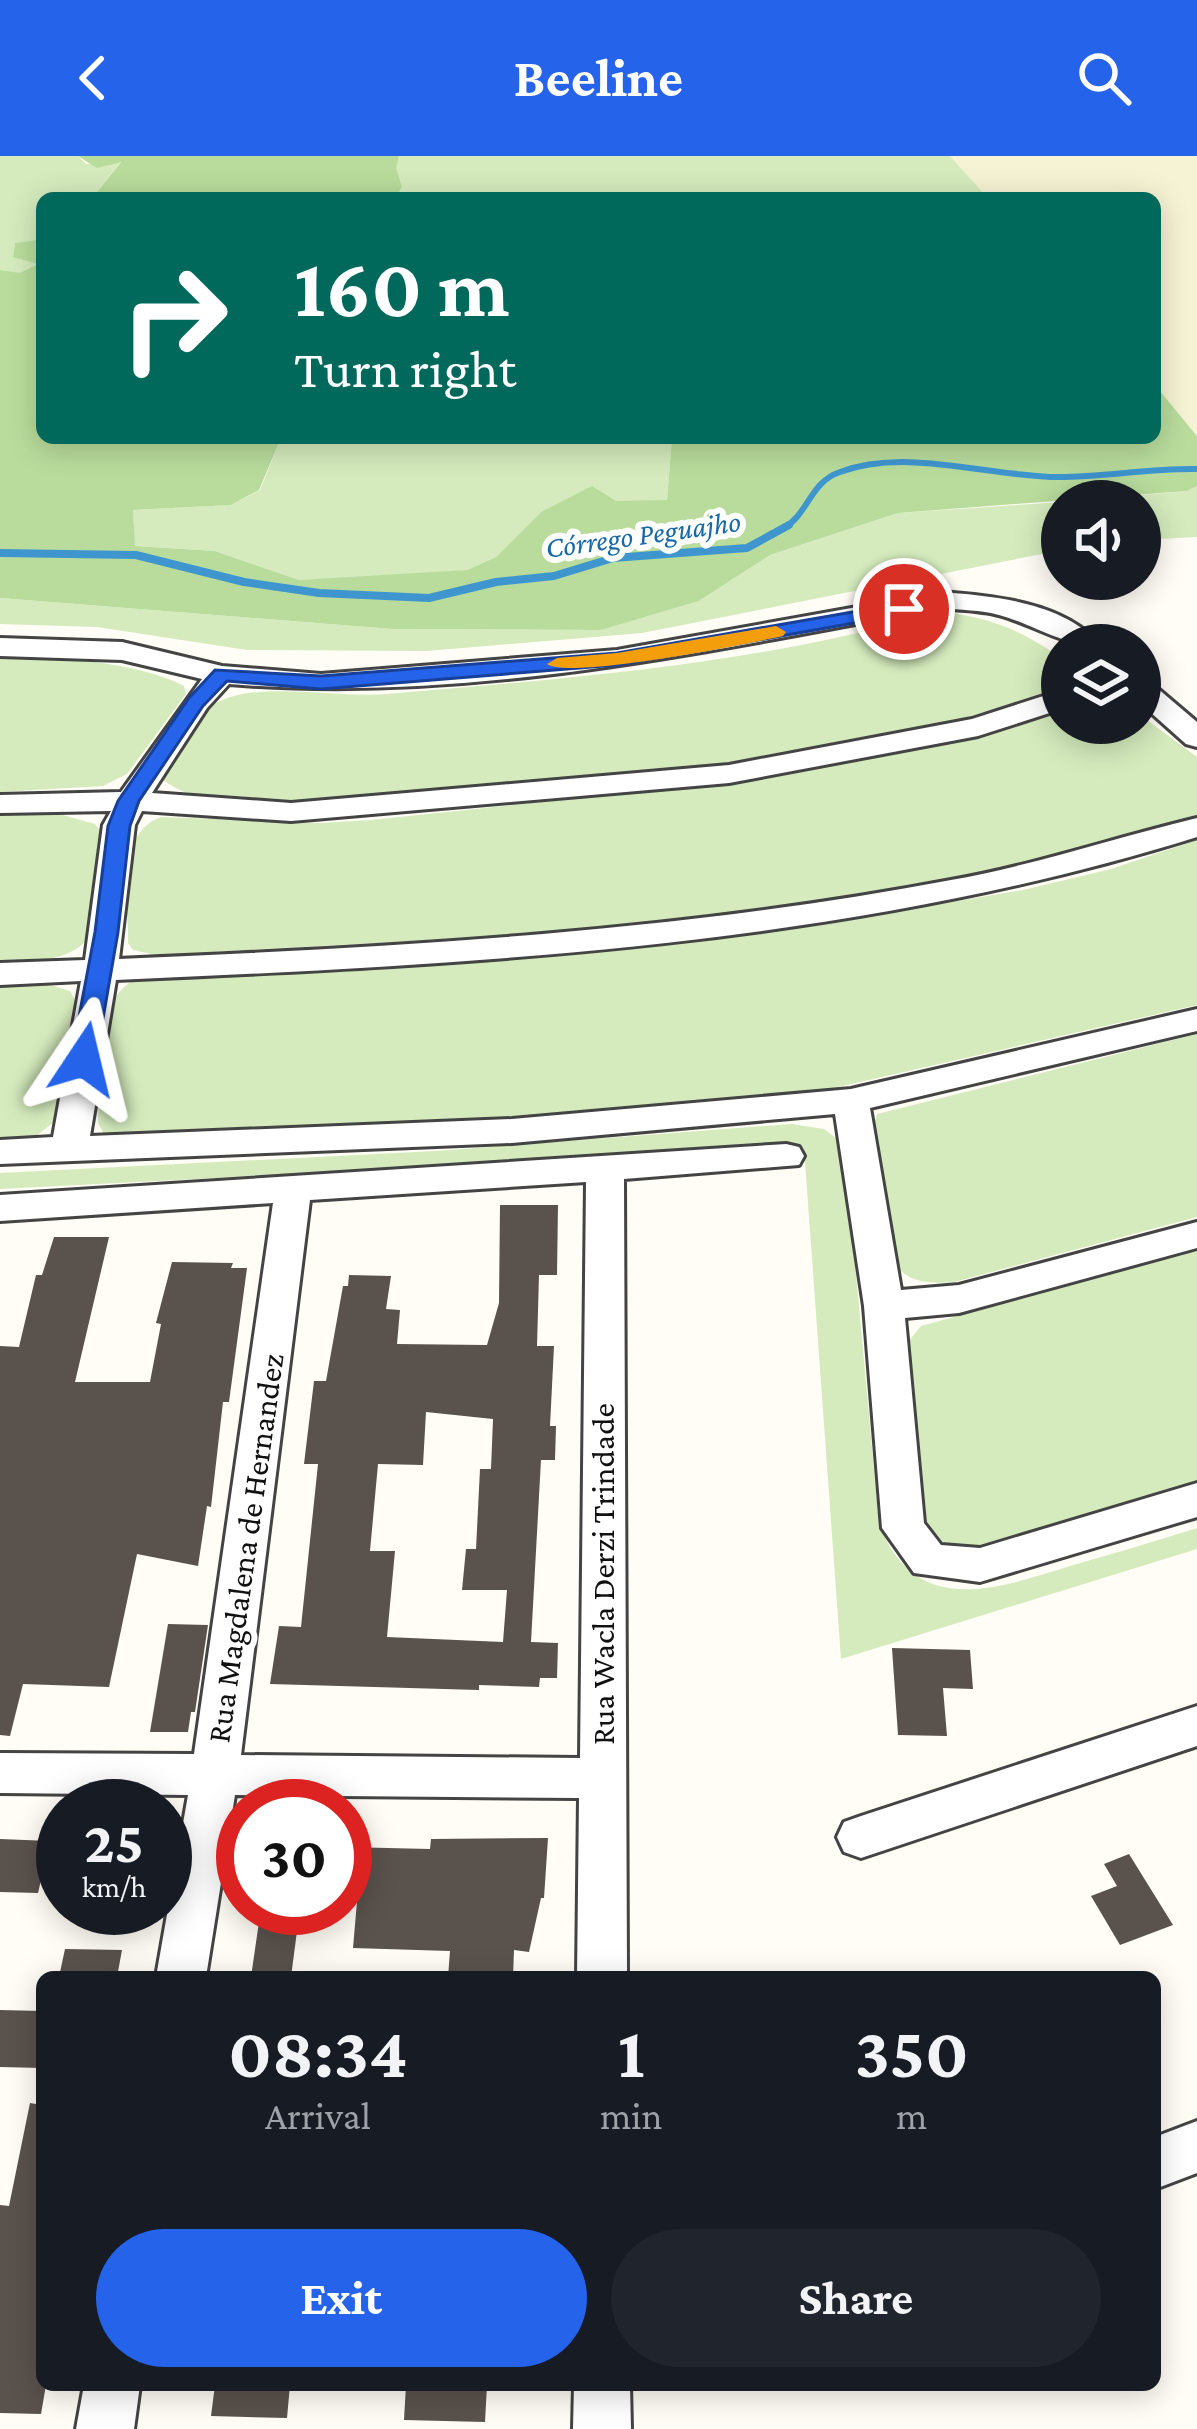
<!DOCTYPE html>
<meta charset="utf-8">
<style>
body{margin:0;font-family:"Crimson Pro",serif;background:#20242c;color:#f1f3f6;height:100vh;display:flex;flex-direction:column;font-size:45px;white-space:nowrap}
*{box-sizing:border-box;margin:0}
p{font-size:39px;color:#9ea1a6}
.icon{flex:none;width:66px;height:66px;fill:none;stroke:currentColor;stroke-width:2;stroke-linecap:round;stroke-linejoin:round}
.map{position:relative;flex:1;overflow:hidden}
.drawer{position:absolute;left:36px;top:1815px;width:1125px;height:420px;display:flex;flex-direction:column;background:#171b24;border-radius:18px;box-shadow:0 6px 30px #0003}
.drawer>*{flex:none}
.banner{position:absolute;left:36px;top:36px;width:1125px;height:252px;border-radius:18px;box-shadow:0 6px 30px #0003;background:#00695c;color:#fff;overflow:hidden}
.controls{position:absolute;left:1041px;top:324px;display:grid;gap:24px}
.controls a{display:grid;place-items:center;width:120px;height:120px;border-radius:50%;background:#171b24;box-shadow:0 6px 30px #0003;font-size:60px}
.speed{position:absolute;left:36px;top:1623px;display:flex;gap:24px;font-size:60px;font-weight:700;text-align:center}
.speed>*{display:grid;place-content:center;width:156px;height:156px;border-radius:50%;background:#171b24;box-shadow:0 6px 30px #0003;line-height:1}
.speed small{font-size:30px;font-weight:400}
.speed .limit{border:18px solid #d22;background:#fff;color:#111}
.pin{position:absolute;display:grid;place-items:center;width:102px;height:102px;color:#fff;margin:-51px;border:6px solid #fff;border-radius:50%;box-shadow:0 3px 12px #0007}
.me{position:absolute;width:132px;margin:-66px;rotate:10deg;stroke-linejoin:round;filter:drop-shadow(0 0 9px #0008)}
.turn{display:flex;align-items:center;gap:42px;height:252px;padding:0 60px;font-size:54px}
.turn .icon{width:156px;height:156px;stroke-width:2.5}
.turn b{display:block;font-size:84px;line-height:102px}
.eta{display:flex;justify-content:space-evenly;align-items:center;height:204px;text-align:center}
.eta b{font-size:72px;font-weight:700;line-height:84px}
.button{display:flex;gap:24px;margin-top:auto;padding:24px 60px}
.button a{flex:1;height:138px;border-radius:72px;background:#2563eb;color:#fff;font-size:48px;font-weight:700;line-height:138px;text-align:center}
.button a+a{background:#20242c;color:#f1f3f6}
header{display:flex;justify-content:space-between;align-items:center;height:156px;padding:0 60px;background:#2563eb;color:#fff;font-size:54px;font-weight:700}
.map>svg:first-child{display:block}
.farmland{fill:#f6f3d4}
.green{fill:#d5ebbd}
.forest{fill:#b9dc9c}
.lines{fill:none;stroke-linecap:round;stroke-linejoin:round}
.stream-far1{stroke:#3f96cf;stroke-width:6}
.stream{stroke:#3f96cf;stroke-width:8}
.building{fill:#5a524d;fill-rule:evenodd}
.minor-casing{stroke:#444;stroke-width:6}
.minor{fill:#fff;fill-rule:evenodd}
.route{fill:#2563eb;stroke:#184099;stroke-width:3}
.slow{fill:#f59e0b}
.labels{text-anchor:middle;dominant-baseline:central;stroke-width:12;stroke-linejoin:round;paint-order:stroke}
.far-water-label{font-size:30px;font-style:italic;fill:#1768a6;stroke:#fff}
.street-label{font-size:33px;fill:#111;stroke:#fff}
</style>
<header><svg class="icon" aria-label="back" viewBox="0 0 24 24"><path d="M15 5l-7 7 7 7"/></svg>Beeline<svg class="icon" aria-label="search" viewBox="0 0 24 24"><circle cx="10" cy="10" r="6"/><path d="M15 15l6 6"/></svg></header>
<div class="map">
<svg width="1197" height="2273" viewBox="0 0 1197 2273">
<rect width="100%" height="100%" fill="#fffdf5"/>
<polygon class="farmland" points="950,0 1197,0 1197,280 1155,229 1155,42 988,42"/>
<g class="green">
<polygon points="0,0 78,0 86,8 122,4 92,42 42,42 42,83 15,87 13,100 40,107 20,118 0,114"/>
<polygon points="399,0 950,0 988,42 396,42 402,31 395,12"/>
<polygon points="281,282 672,282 667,345 616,345 541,356 496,401 467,414 403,420 299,424 215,395 134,390 133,354 231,349 260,334"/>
<polygon points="1197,330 1197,381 1140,384 1140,345 1073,345 1187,335"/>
<polygon points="1062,346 1062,394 642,477 426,495 247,494 97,471 0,468 0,442 392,473 600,474 699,445 770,399 898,357"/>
<path d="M937 456C986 459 1022 474 1062 503V532C857 604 636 622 422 638 355 643 214 666 162 623 177 599 196 554 222 544 263 526 338 542 386 538 571 522 758 509 937 456Z"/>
<path d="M0 500C54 501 136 505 184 530L186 538 127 618 103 630 0 636Z"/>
<path d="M1062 552V567H1140V559L1197 601V659C864 771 504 779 156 799L133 794 128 787C129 746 114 678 161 661L320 667 371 664 746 624 951 587Z"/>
<path d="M52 656 95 668 101 676 90 780C69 808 32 804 0 806V659Z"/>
<path d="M1197 684V849L825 934 550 962 119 985 104 978 98 967C101 923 91 847 134 824L546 799 760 778 1023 734 1111 713Z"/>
<polygon points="41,826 70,835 77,848 62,960 36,980 0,985 0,828"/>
<path d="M1197 878V1061L954 1126C926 1128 909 1127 891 1105L874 968 877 958Z"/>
<path d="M792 968 824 973 844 988 879 1367C914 1463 996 1433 1070 1410 1113 1398 1155 1385 1197 1372V1393L841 1503 804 992 0 1033V1017L436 995Z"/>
<path d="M1197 1094V1336C1114 1361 1009 1412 925 1383L906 1205 908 1186 921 1170Z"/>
</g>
<g class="forest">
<polygon points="78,0 399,0 396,12 402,31 396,42 92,42 121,6 97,12"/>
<polygon points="42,83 42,282 281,282 259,334 231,349 133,354 135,390 215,395 299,424 467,414 496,401 541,356 592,330 616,345 667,344 672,282 1155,282 1155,229 1197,280 1197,330 1187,335 898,357 770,399 699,445 601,474 392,473 0,442 0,114 20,117 38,108 13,101 15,87"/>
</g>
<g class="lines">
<path class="stream-far1" d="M784 372C809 357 810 326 840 316 907 291 990 321 1059 321 1105 321 1151 312 1197 313"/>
<polyline class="stream" points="0,397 136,399 244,426 319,437 429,442 496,426 554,420 613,402 747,392 789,369"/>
</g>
<g class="building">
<path d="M500 1049H558L557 1119H539L537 1190H554L550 1270H556L555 1304H541L531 1486 558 1487 557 1522H540L539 1531 479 1529V1534L270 1528 279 1470 301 1471 318 1308H304L314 1225H326L343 1130H348L349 1119 391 1120 386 1153 400 1154 397 1188 487 1189 499 1147ZM426 1256 493 1263 491 1313H480L476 1393H466L462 1434H507L503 1486 387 1481 395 1395H370L378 1308 423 1309Z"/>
<polygon points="54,1081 109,1081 75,1226 150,1226 161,1168 156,1167 172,1106 233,1107 231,1112 247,1112 229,1246 223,1246 211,1351 207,1350 198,1410 137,1398 109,1531 23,1528 10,1580 0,1579 0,1190 19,1191 36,1119 42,1119"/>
<polygon points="168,1468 208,1469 195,1556 191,1556 188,1576 150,1576"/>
<polygon points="892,1492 970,1494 973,1533 943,1532 947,1580 898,1579"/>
<polygon points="548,1682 544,1742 541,1742 529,1796 514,1794 513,1821 448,1821 450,1795 353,1792 358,1734 345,1734 345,1691 430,1693 431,1683"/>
<polygon points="0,1683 50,1685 38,1737 0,1736"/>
<polygon points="1129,1698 1173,1769 1120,1789 1091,1740 1117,1730 1104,1708"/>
<polygon points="261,1752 300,1752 291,1821 251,1821"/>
<polygon points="65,1793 122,1794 117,1821 59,1821"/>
<polygon points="0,1854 42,1855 42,1912 0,1911"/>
<polygon points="30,1947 42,1949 42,2229 46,2229 41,2258 0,2257 0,2049 9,2050"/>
<polygon points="215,2229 290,2229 287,2262 211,2260"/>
<polygon points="406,2229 487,2229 485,2266 404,2264"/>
</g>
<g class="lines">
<g class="minor-casing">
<g id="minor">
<path d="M941 436C993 440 1064 446 1100 489 1059 489 1038 470 999 459 981 454 960 454 941 452 707 495 468 548 229 528L207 552 152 637 291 647 729 609 972 563 1062 534V553L978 580 729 627 291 665 142 655 135 669 119 803C397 791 677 776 951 724 1035 709 1114 682 1197 662V681C849 790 478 808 116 824L90 980 512 963 851 933 1197 853V875L870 952 901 1134 959 1129 1197 1066V1092L959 1157 905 1162 924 1367 941 1389 980 1392 1197 1327V1361L980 1426 914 1417 882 1372 864 1150 835 958 512 987 0 1008V984L53 981 81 825 0 829V807L85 804 103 669 111 655 0 657V639L121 636 202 523 122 504 0 500V482L122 486 222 510 321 518 617 494Z"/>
<polygon points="1140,523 1150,526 1197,566 1197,591 1186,588 1140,547"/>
<path d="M786 988 799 991 804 1000 799 1009 624 1023 627 1821H577L579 1642 235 1639 206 1821H156L188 1639 0 1637V1597L194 1598 273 1047 0 1065V1039ZM586 1026 580 1602 241 1599 310 1044Z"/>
<polygon points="1197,1550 1197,1590 861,1702 844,1696 837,1681 844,1666 861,1660"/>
<polygon points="1197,1965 1197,2017 1155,2033 1155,1981"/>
<polygon points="84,2229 140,2229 134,2273 76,2273"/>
<polygon points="574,2229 630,2229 631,2273 573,2273"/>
</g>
</g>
<use href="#minor" class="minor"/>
</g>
<polygon class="route" points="904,447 911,449 911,457 617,509 321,533 227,525 203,550 139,645 130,670 118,776 96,903 84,911 71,903 95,776 108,670 118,645 189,542 215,514 321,520 617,497"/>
<path class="slow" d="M776 470 786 476 783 480C747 488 568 524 547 508L557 502 617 497Z"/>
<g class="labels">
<g class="far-water-label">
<text transform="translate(643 378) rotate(-8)">Córrego Peguajho</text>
</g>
<g class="street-label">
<text transform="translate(245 1392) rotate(-82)">Rua Magdalena de Hernandez</text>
<text transform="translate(602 1418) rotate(-90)">Rua Wacla Derzi Trindade</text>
</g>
</g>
</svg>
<div class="controls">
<a><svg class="icon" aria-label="sound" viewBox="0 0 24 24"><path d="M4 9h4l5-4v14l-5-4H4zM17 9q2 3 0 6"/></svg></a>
<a><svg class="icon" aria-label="layers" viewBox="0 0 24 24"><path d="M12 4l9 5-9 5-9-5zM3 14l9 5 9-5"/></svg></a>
</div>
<div class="speed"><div>25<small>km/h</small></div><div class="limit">30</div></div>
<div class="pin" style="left:904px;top:453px;background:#d93025"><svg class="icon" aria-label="arrive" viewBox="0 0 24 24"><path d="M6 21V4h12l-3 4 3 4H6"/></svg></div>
<svg class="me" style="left:84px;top:903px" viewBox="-20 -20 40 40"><path d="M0-17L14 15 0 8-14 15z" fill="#2563eb" stroke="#fff" stroke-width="4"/></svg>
<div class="banner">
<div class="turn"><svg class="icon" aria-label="right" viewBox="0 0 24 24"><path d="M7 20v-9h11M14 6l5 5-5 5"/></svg><div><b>160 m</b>Turn right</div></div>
</div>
<section class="drawer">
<div class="eta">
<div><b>08:34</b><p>Arrival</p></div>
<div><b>1</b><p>min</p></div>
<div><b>350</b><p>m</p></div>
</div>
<div class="button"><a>Exit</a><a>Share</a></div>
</section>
</div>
